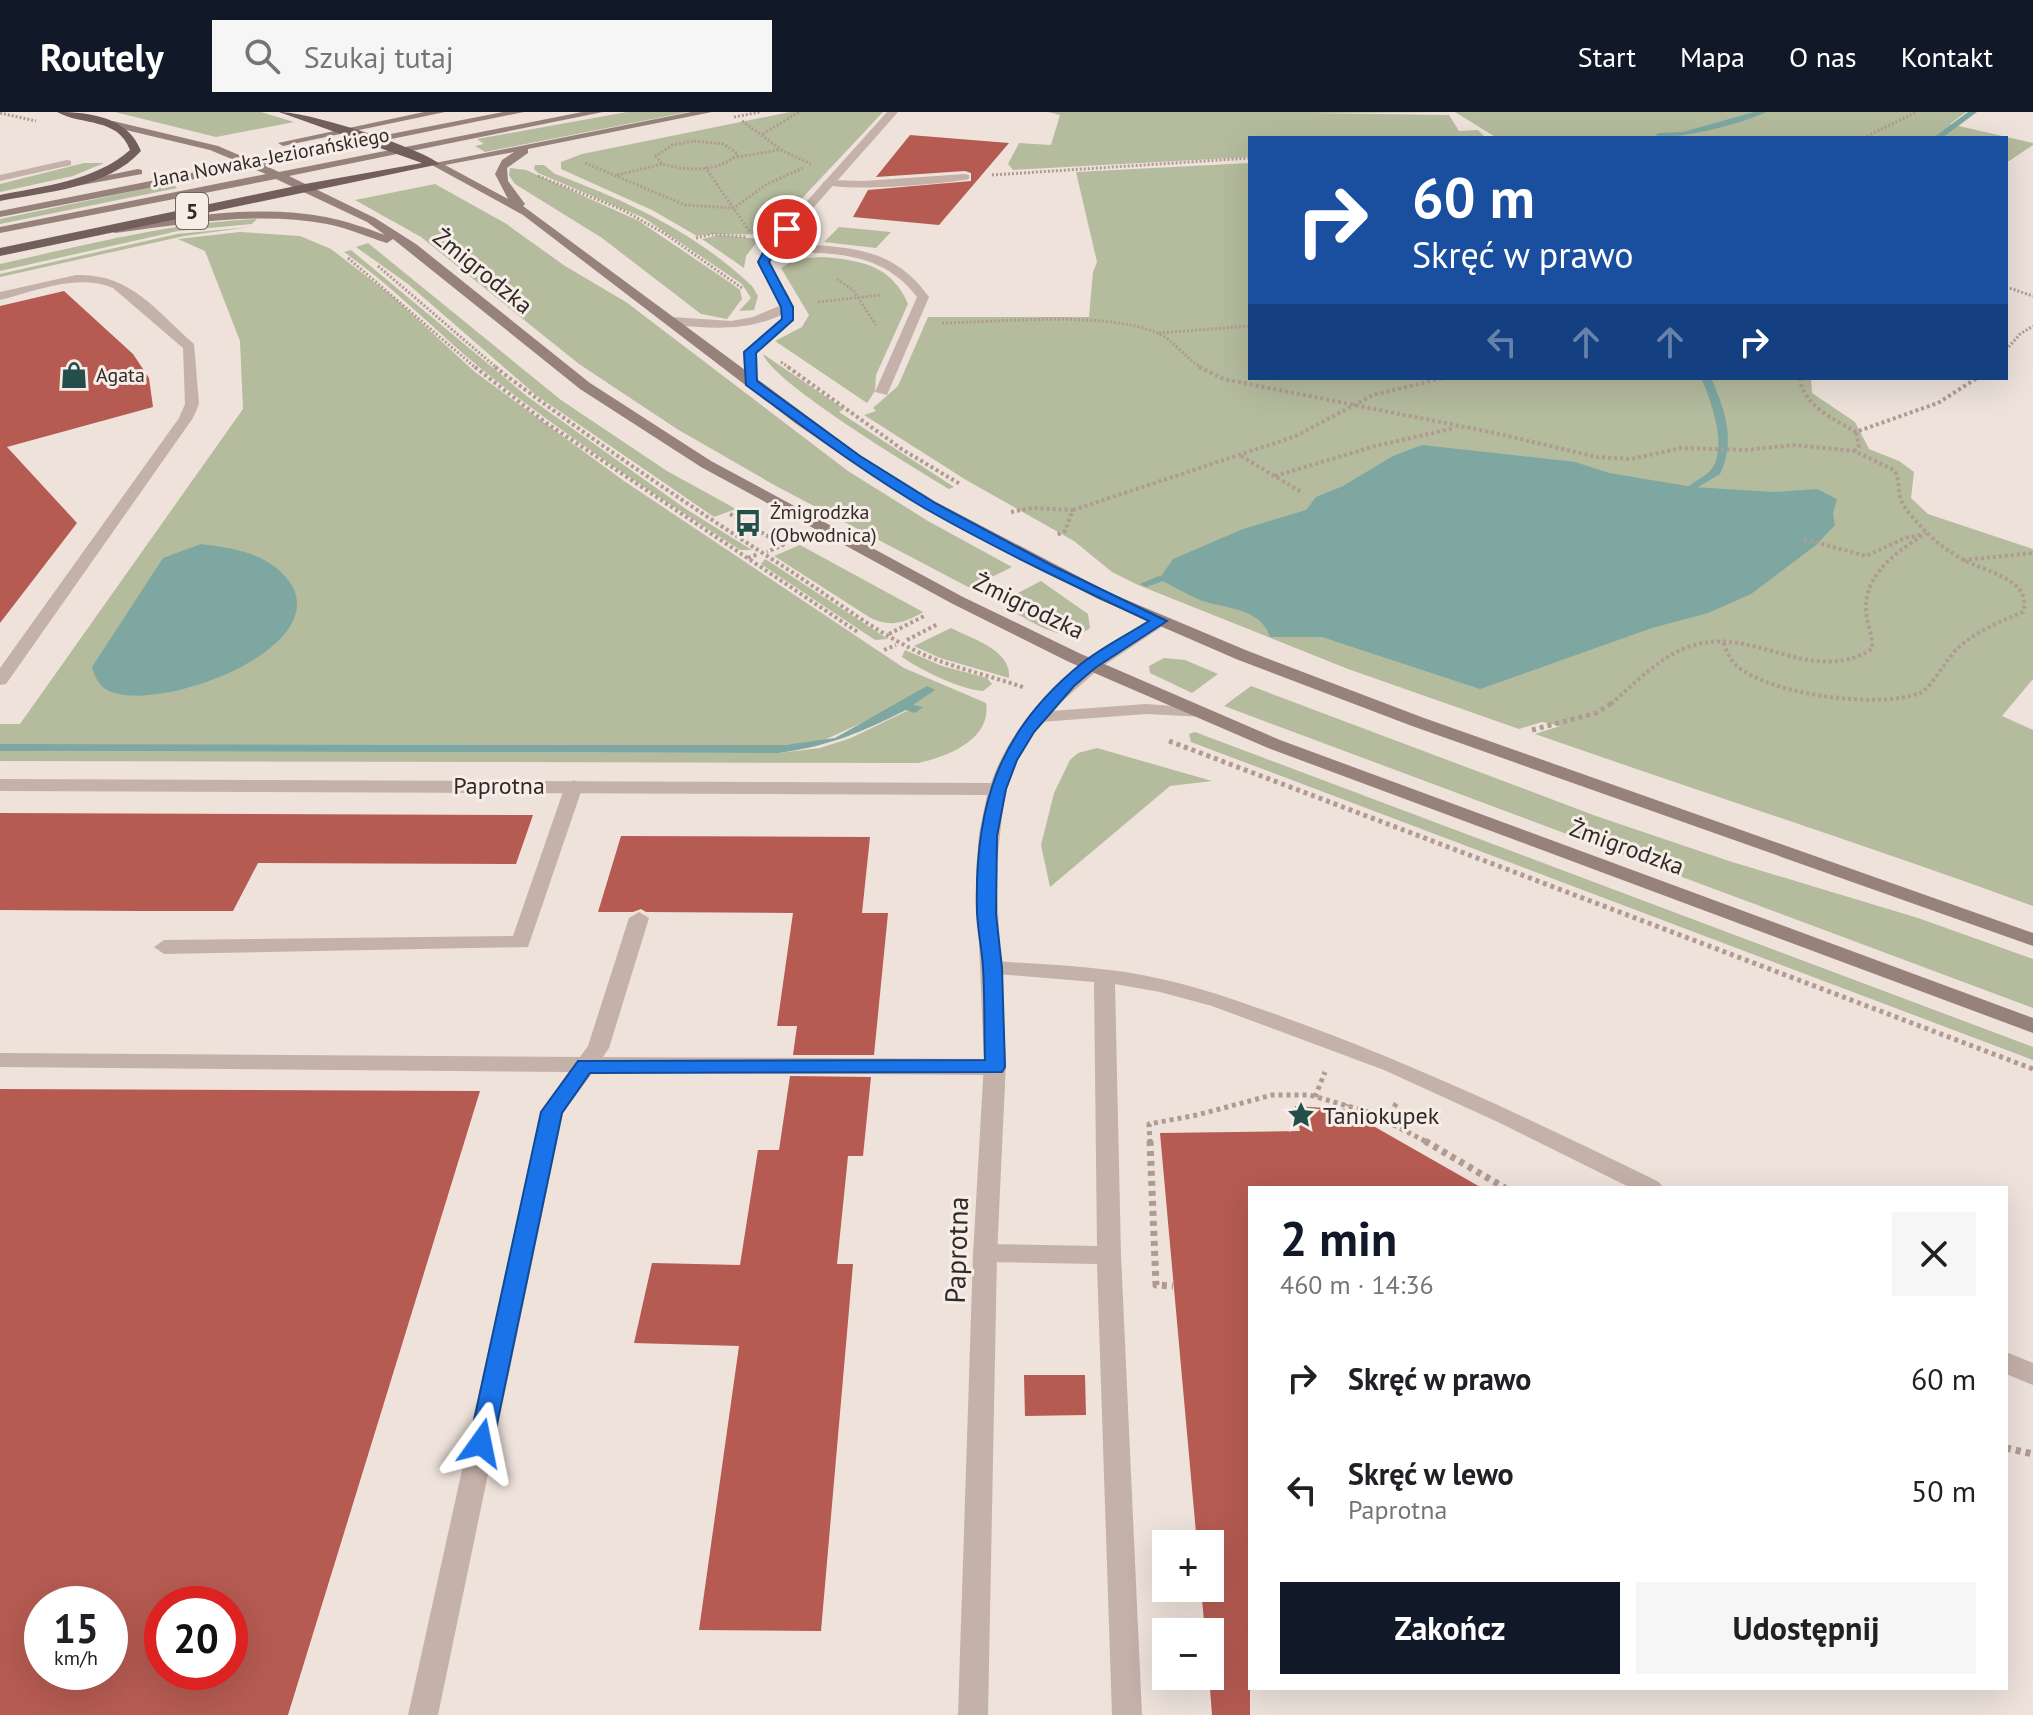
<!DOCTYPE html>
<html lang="pl">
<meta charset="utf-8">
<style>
body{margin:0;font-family:"PT Sans",sans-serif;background:#f6f6f6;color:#202124;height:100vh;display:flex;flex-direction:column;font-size:30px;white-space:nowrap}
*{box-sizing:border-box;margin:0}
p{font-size:26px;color:#757577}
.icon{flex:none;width:44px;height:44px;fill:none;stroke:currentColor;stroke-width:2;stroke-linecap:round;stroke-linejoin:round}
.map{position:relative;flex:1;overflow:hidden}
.panel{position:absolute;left:1248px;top:1074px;width:760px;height:504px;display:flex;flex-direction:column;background:#fff;border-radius:0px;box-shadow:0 8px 32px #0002}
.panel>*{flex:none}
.guide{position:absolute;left:1248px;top:24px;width:760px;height:244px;border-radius:0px;box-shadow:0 8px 32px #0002;background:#1a4fa0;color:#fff;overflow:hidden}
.tools{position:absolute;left:1152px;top:1418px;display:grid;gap:16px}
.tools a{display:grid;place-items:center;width:72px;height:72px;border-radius:0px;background:#fff;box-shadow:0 8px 32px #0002;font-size:40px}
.speed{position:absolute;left:24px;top:1474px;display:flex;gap:16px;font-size:40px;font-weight:700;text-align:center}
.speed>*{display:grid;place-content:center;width:104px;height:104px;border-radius:50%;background:#fff;box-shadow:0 8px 32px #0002;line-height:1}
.speed small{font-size:20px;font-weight:400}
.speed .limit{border:12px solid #d22;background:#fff;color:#111}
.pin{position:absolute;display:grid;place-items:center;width:68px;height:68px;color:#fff;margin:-34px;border:4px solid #fff;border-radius:50%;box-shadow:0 2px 8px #0007}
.me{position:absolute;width:88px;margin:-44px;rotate:12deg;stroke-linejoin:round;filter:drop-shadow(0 0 6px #0008)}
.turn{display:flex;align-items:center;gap:28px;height:168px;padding:0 32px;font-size:36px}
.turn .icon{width:104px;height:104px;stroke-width:2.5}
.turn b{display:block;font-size:56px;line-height:68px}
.lanes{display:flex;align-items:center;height:76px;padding:0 32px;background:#0003;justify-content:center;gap:40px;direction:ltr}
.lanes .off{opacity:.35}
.round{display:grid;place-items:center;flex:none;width:84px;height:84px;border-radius:0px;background:#f6f6f6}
.headline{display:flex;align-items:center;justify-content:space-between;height:136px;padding:0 32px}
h1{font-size:48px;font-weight:600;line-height:60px;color:#111827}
.action{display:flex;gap:16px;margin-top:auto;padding:16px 32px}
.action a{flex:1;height:92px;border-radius:0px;background:#111827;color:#fff;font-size:32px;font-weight:600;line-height:92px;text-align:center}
.action a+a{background:#f6f6f6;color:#202124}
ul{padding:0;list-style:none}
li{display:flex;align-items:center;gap:24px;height:112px;padding:0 32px}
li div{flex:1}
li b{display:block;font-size:30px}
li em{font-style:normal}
header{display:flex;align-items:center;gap:48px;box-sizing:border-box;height:112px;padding:0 40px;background:#111827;color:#fff}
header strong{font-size:38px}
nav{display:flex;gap:44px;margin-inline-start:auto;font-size:28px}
.search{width:560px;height:72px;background:#f6f6f6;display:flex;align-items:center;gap:20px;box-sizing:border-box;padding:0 28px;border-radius:0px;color:#757577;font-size:30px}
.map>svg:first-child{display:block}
.green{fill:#b5bb9d}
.water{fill:#7ea7a2}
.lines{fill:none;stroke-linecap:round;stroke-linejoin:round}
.stream{fill:#7ea7a2;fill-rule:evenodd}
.building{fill:#b55b52;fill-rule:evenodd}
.path-far3{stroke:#b09b93;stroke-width:3;stroke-dasharray:2 2;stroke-linecap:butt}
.path-far2{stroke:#b09b93;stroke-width:4;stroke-dasharray:3 3;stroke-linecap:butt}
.path-far1{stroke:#b09b93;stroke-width:5;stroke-dasharray:4 4;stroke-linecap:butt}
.path{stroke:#b09b93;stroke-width:7;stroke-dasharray:5 5;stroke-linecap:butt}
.lane{fill:#c4b1a9;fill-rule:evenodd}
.street{fill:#c4b1a9;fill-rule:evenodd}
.secondary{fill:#97817b;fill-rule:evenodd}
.primary{fill:#725f5b;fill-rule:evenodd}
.route{fill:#1a73e8;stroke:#114b97;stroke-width:2}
.labels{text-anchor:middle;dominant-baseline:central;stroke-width:6;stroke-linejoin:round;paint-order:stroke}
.far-street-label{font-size:20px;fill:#322928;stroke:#f6ede7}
.far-poi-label{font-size:20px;fill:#322928;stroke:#f6ede7;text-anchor:start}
.shield{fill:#f6ede7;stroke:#6d6461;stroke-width:2}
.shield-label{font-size:22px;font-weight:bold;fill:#322928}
.street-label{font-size:24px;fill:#322928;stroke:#f6ede7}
.poi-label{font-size:24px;fill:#322928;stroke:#f6ede7;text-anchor:start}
.near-street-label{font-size:28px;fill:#322928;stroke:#f6ede7}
</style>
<header>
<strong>Routely</strong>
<div class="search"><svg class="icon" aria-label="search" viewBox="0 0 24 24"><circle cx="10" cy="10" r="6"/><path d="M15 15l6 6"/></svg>Szukaj tutaj</div>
<nav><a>Start</a><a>Mapa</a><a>O nas</a><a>Kontakt</a></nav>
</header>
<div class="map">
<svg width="2033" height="1603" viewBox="0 0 2033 1603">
<rect width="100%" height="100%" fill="#eee2db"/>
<g class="green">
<polygon points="115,0 261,0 294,10 216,25"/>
<polygon points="627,0 688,0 485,40 475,34 484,32 477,27"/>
<path d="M790 0H883L776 114H766L761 121C739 125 719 119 697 124L652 98 561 57V50L582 42Z"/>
<polygon points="1048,0 1966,0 1950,12 2033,31 2033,33 2006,51 2006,26 1497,26 1455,0 1309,1 1449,3 1459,19 1478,18 1486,26 1250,26 1250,45 1013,58 1008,52 1019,31 1051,33 1060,3"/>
<polygon points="84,51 104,51 73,64 0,80 0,72"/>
<path d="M1250 51V266H1811L1812 281 1855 310 1869 337 1899 349 1914 360 1911 386 1928 402 2033 437V567L2002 604 2033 618V794C1868 734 1701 680 1535 622L1560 614 1542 610 1519 617 1348 557 1138 473 1112 460 1074 429 966 368 864 303 876 299 873 296 898 274 928 205H1089L1093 160 1097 150 1076 60Z"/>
<path d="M535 53H544L555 62C627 89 695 120 752 174L758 184 754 198 739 199 751 186 742 172 644 106 538 61 534 57Z"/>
<polygon points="510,56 526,58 639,109 732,172 740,178 742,187 727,207 701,202 602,126 515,72 509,63"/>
<polygon points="172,71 177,76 0,112 0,107"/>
<polygon points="435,72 505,111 565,154 626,190 848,359 928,409 1012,455 970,476 776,374 677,317 579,252 421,125 355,88"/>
<path d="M257 107 252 112 178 119 0 159V152C85 133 170 111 257 107Z"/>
<polygon points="250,115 184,124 0,165 0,162 177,122"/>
<polygon points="839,115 891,120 876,136 824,130"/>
<path d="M240 120 300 124 331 137 392 184 475 260 624 369 904 556 986 591C992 628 946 645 918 651L0 649V639L779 641 820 636 851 626 915 595 870 607 820 630 785 633 0 632V612H20L243 297 240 229 205 139 178 127Z"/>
<polygon points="718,123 759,127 746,144 744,156 702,127"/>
<polygon points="368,131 561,288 667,359 736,397 714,405 536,283 408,172 356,135"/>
<path d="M351 138 528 285 686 397 752 438H740C653 381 565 324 484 259 436 220 394 175 344 140Z"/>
<path d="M822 145C860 148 892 153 908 192L876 263 875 279 867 291 775 229 802 215 809 203 781 156 795 147Z"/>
<path d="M763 242 844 297 839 300 954 375 949 377C916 357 773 271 763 242Z"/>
<path d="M800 433 923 500C905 511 889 516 869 505L774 444Z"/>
<polygon points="765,447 773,452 888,527 875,528 761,452"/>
<path d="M1041 469 1088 502 1090 516C1065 537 1022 503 999 491Z"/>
<path d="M951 516C972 527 1012 538 1009 566L940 546 914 534Z"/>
<path d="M905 538 942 554 987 566 992 572 983 579C961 578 921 558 902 545Z"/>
<polygon points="1164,546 1185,548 1218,562 1192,581 1150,561 1149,554"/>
<polygon points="1251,574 1596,704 1729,749 1918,806 2033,847 2033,896 1224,594"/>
<polygon points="1195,620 2033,935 2033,948 1191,630 1189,622"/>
<polygon points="1097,636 1212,669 1170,674 1050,775 1041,733 1054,681 1070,648 1078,641"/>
</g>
<g class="water">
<path d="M1422 333 1575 350 1609 361 1693 375 1774 380 1817 377 1837 387 1833 401 1835 413 1816 433 1751 482 1708 501 1652 516 1480 577 1322 525H1270C1261 495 1224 497 1200 488 1186 482 1173 474 1159 467L1173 447 1243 417 1306 398 1316 385 1343 374 1393 344Z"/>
<path d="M201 432C233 436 268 441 289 469 338 538 147 607 104 576 97 570 94 563 92 555L163 446Z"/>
<path d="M927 574 935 578 913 593 923 595 915 601 906 598C862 620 830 634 779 641L0 639V632L785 633 835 626Z"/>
</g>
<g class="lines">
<g class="stream">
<path d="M1754 0H1766C1747 10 1674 30 1655 23L1659 21 1683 20Z"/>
<polygon points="1968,0 1977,0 1942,26 1933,26"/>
<path d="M1701 266H1711C1725 297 1736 330 1720 362L1693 378 1688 375C1694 369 1703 366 1709 360 1730 340 1711 288 1701 266Z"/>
<polygon points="1159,464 1165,467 1163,469 1146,475 1140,472"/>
</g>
</g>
<g class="building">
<polygon points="910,23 1009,31 939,113 853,105 868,78 971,69 971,61 965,59 876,65"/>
<polygon points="64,179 133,242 149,266 153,295 7,335 77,411 0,511 0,194"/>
<polygon points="0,701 533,703 516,752 258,751 233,799 141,799 0,798"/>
<polygon points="621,724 870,725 862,801 888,801 874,943 793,943 797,914 777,914 793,801 646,800 641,797 633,800 598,800"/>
<polygon points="790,964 871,965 863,1044 848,1044 837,1152 853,1152 821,1519 699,1518 739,1234 634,1231 652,1151 740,1153 758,1038 779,1038"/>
<path d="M0 977 480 979 288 1603H0ZM42 1492H110V1560H42ZM162 1492H230V1560H162Z"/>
<polygon points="1295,994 1325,996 1361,1007 1482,1076 1250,1076 1250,1603 1212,1603 1209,1564 1210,1520 1205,1520 1201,1476 1210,1476 1210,1432 1197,1432 1160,1021 1300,1019"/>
<polygon points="1024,1263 1085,1263 1086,1303 1025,1304"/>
</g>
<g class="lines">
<g class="path-far3">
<polyline points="0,1 36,9"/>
<polyline points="734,5 760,0"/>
<polyline points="742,9 783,39 811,52"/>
<polyline points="763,22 799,0"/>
<polyline points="1863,26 1917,0"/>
<path d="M694 29 724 32 738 42C717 61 688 59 662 52L656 44 672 33Z"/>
<polyline points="737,45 779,38"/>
<polyline points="585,51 685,93 734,96 767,72 803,56"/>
<polyline points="705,55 750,120"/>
<polyline points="617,63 662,52"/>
<polyline points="992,63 1250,46"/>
<polyline points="538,64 621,97 664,121 742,176"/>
<polyline points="696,126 712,122 746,125"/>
<polyline points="348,146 477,257"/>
<polyline points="378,154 498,257"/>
<polyline points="837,167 853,178 876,213"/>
<polyline points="2006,175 2033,184"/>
<polyline points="818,190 881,183"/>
<path d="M942 211C1000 210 1103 199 1155 220 1174 227 1186 248 1204 257"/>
<polyline points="1159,221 1250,214"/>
<polyline points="2006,238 2020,222 2033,214"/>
<polyline points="781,250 791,257"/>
</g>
<g class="path-far2">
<polyline points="475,255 545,310 859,521"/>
<path d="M495 255C591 328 691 395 792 460 830 485 869 515 910 536 946 555 987 562 1025 576"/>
<polyline points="788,255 903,338 960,372"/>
<path d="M1199 255 1224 267 1490 320 1597 345 1631 347 1681 336 1745 338 1795 333 1854 339 1894 358C1901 368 1897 378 1901 388 1905 398 1917 410 1924 418 1934 429 1951 441 1964 448 1985 460 2033 467 2023 500 2001 509 1977 519 1959 535 1947 545 1931 577 1920 581 1879 597 1771 583 1737 554 1730 548 1726 537 1722 528"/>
<path d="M1800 266C1803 294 1834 307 1856 320L1938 291 1977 266"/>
<polyline points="1854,339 1859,335 1856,320"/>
<polyline points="1241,344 1303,381"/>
<polyline points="1275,364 1375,334 1455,316"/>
<polyline points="1073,398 1296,324 1373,283 1443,266"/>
<polyline points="1011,400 1032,396 1073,398 1065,419 1055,424"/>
<polyline points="730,402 783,433 767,440"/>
<polyline points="1804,427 1866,444 1905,426 1920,423"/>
<polyline points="748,446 758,442"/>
<polyline points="1963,448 2033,441"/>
<polyline points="889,522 924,504"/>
<polyline points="907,528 938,512"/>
<polyline points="884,538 896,533"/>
<path d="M1611 592C1635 571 1660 544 1691 534 1755 513 1810 575 1872 537 1873 524 1867 512 1866 499 1864 461 1898 439 1926 421"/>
</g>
<g class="path-far1">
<polyline points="1532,618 1596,601 1614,590"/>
<polyline points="1169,629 2033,957"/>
<polyline points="1315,985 1325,960"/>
<polyline points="1343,1001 1347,992"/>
<polyline points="1385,1008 1398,989"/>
<polyline points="1150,1031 1149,1012 1197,1003 1272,983 1310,983 1368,1000 1429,1031"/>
</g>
<g class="path">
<polyline points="1150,1029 1156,1173 1173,1174"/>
<polyline points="1425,1029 1505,1076"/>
<polyline points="2006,1336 2033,1342"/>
</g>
<g class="lane">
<polygon points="67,48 71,49 71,53 0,69 0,63"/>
<path d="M965 62 969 63V67C945 72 839 81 822 71L828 68 864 69Z"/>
<path d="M812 133C863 136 898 142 929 185L887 283 875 280 917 185C881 137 825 140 770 141L764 137 770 133Z"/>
<path d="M76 163C131 161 156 199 194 232L199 292 193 306 6 572 0 573V556L179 306 185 292 183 236 113 176C78 161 35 179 0 188V180Z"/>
<polygon points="574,668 583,674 528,835 164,842 154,835 164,828 513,824 565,674"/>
<polygon points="639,800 649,806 609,936 603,945 995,947 1003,950 1006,955 1003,960 995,963 593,960 563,1001 438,1603 408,1603 541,1000 569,960 0,955 0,941 580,945 588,934 629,806"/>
<path d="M993 849C1049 853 1107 854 1161 867 1211 878 1258 896 1305 913 1427 958 1543 1013 1659 1070L1663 1076H1631L1500 1011 1384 958 1212 894 1160 880 1115 872 1121 1143 1142 1603H1112L1097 1152 985 1150 976 1147 973 1141 976 1135 985 1132 1097 1134 1094 870 986 861 983 856 986 851Z"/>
<polygon points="2006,1240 2033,1251 2033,1273 2006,1262"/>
</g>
<g class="street">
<path d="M887 0H898L776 138 770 153 790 186 794 208 757 241V270L745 273 743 240 781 207V203C745 220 710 216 672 213L666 209 672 205 731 209 753 205 779 194 778 186 758 153 764 137Z"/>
<path d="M1160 504 1168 509 1166 512 1100 556 1051 599 1146 592 1199 596 1205 597 1208 601 1205 605 1146 602 1041 610 1016 651 1004 686 996 760 1006 950 997 1143 988 1603H958L973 1143 984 950 976 760 979 722 987 683 0 679V667L991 671C1013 608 1061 564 1117 529 1130 520 1145 508 1160 504Z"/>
</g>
<g class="secondary">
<polygon points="424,0 445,0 283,34 278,31"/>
<path d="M503 0H524L264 53 279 60 582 0H603L289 64 375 106 416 132 590 271 711 349 963 485 1081 542 1280 628 2033 906V921L1268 636 1069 550 951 491 701 355 580 277 393 127 387 131C367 125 348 116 327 112 258 99 184 112 115 121L109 118 115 115C184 105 257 92 326 105 346 109 366 116 385 123L367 110 276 67 0 121V115L266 62 251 56 0 105V99L241 51 210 38 109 14 108 12 113 9 218 34 253 49Z"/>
<path d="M691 0H712L528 37V41L507 56 508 69 525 92 523 94 860 343 936 390 1110 481 1248 539 1424 606 2033 821V834L1412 614 1236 547 1098 487 926 396 850 349 795 311 523 103 430 52ZM514 40 502 48 495 62 508 87 445 53Z"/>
<polygon points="138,57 142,58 142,62 71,75 65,72"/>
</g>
<g class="primary">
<path d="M57 0C90 0 128 5 141 39 108 76 46 80 0 89V83C44 74 95 69 130 38 118 5 82 14 57 0Z"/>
<path d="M279 0C309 0 416 34 440 52L0 144V136L305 72 422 51Z"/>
</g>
</g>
<path class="route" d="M784 115 793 117 775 138 769 150 793 195V208L756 241 757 269 860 344 935 391 1053 454 1167 509 1095 556 1074 574 1034 620 1017 648 1006 677 997 724 996 802 1002 856 1005 955 1002 960 590 961 562 1001 493 1331 490 1339 481 1341 473 1339 469 1331 541 1000 578 949 985 948C984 918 985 887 983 856 982 838 978 820 977 801 974 696 997 620 1081 552 1102 535 1127 523 1149 509 1074 474 998 438 926 397 863 360 805 316 746 273L744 240 782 207 781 195 758 150 766 135Z"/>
<defs>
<g id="shop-bare" transform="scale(2.16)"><path d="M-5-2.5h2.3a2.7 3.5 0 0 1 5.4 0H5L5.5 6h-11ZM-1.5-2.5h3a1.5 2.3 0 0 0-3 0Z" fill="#234e4a" stroke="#f6ede7" stroke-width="2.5" paint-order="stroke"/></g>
<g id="bus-bare" transform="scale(2.16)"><path d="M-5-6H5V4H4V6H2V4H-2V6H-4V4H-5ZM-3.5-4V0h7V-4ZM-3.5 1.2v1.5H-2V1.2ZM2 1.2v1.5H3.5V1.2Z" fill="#234e4a" stroke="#f6ede7" stroke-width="2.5" paint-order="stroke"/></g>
<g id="sight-bare" transform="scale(2.16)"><path d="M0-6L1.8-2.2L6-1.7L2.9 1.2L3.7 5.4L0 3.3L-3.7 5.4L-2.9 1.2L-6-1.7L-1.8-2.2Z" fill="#234e4a" stroke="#f6ede7" stroke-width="2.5" paint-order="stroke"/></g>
</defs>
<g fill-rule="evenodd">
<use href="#shop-bare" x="74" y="263"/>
<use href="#bus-bare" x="748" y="411"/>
<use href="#sight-bare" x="1301" y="1003"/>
</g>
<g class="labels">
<g class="far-street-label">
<text transform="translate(271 45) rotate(-11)">Jana Nowaka-Jeziorańskiego</text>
</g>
<g class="far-poi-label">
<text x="96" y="263">Agata</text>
<text x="770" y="400">Żmigrodzka<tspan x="770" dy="23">(Obwodnica)</tspan></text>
</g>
<rect class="shield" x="176" y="81" width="32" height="36" rx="6"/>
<g class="shield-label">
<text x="192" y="99">5</text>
</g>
<g class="street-label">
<text transform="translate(483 159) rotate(39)">Żmigrodzka</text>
<text transform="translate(1029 494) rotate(26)">Żmigrodzka</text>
<text x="499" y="673">Paprotna</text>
<text transform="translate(1627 735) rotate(20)">Żmigrodzka</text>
</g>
<g class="poi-label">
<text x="1323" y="1003">Taniokupek</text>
</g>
<g class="near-street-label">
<text transform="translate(956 1138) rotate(-88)">Paprotna</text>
</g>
</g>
</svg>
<div class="tools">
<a>+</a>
<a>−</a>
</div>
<div class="speed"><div>15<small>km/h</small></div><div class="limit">20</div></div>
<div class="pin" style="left:787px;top:117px;background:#d93025"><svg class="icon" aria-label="arrive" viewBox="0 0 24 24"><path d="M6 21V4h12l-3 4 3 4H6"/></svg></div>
<svg class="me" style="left:481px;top:1331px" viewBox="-20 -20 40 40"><path d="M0-17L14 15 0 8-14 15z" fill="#1a73e8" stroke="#fff" stroke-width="4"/></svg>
<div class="guide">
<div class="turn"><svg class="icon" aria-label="right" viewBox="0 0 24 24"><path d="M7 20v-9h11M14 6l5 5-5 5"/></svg><div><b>60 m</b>Skręć w prawo</div></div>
<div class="lanes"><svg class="icon off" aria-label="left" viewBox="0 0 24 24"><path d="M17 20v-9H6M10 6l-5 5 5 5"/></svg><svg class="icon off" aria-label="ahead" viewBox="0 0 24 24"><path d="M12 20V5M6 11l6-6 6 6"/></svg><svg class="icon off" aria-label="ahead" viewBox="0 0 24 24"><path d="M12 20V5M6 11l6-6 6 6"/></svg><svg class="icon" aria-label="right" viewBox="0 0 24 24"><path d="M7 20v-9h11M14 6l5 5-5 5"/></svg></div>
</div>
<section class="panel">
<div class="headline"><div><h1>2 min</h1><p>460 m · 14:36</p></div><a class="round"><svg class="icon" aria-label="close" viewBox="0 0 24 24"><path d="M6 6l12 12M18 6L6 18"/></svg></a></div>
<ul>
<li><svg class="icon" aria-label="right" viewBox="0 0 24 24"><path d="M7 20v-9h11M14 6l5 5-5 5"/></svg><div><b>Skręć w prawo</b></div><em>60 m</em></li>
<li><svg class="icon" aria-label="left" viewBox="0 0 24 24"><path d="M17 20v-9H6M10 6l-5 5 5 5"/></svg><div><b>Skręć w lewo</b><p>Paprotna</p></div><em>50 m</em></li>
</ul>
<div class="action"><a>Zakończ</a><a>Udostępnij</a></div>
</section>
</div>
